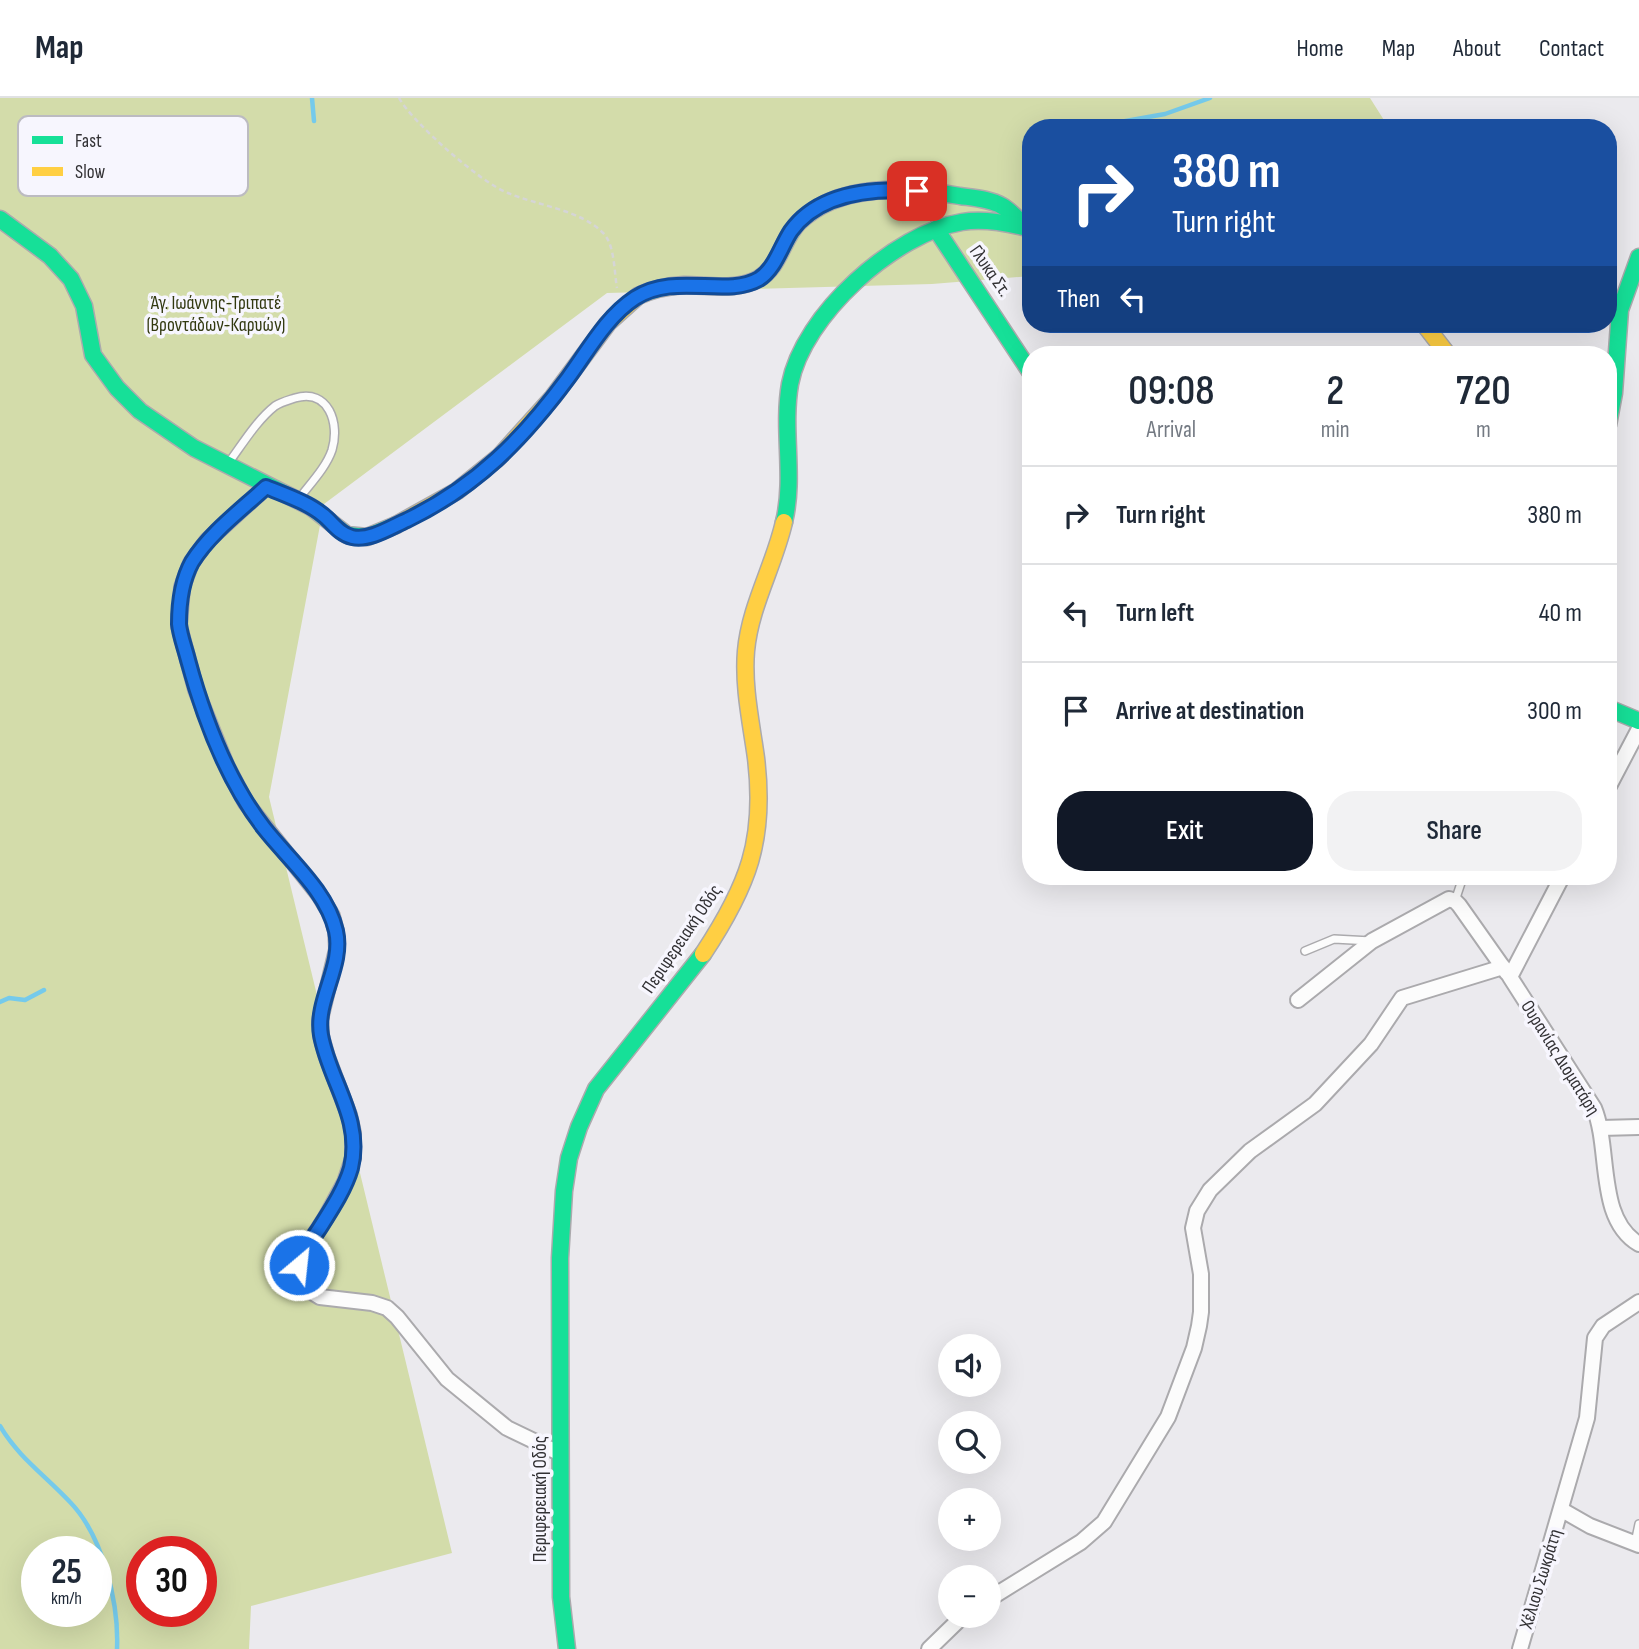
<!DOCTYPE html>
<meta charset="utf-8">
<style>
body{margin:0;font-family:"Sofia Sans Condensed",sans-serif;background:#f2f2f3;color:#1f2937;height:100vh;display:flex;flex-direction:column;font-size:26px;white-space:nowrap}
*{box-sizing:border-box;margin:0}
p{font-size:23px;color:#747a83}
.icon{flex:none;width:38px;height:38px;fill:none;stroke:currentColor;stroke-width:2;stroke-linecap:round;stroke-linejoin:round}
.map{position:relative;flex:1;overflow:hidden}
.panel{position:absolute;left:1022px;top:248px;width:595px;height:539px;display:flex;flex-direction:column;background:#fff;border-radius:28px;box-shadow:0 7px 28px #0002}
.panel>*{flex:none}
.banner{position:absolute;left:1022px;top:21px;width:595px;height:214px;border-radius:28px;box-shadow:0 7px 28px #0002;background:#1a4fa0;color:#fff;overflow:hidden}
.fabs{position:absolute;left:938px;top:1236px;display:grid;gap:14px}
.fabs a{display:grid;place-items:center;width:63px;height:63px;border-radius:50%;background:#fff;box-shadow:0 7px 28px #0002;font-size:35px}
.speed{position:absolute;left:21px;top:1438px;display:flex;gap:14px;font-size:35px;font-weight:700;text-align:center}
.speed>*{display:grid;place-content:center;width:91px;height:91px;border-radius:50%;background:#fff;box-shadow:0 7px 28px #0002;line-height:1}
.speed small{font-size:18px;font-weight:400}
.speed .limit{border:10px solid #d22;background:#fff;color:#111}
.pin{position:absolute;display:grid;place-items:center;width:60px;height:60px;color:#fff;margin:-30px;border-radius:14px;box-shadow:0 4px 10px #0006}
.me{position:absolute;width:77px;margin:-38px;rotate:28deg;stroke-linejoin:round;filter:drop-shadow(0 0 5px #0008)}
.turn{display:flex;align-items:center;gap:24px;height:147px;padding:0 35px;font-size:32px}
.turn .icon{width:91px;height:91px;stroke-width:2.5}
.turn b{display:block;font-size:49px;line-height:60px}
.then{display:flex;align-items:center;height:66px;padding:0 35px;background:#0003;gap:14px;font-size:26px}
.eta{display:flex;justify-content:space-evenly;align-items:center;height:119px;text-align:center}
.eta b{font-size:42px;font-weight:600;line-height:49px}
.action{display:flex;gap:14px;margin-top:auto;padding:14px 35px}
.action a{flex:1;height:80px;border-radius:28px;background:#111827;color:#fff;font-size:28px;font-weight:600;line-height:80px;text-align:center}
.action a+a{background:#f2f2f3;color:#1f2937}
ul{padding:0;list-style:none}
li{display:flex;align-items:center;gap:21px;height:98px;padding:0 35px;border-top:2px solid #e0e1e3}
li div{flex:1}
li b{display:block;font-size:26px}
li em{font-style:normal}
header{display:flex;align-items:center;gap:42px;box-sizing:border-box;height:98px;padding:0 35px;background:#fff;border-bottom:2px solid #e0e1e3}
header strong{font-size:33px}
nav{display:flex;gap:38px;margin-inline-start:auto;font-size:24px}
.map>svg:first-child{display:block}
.green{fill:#d3dcaa;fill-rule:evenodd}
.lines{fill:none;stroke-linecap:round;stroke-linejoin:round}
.stream{stroke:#75caeb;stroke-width:4.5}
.lane-casing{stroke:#abaaad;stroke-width:10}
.street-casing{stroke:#abaaad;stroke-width:18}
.fast-casing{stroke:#abaaad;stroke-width:19}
.slow-casing{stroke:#abaaad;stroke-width:19}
.path{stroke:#d5d5d6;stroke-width:2.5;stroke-dasharray:5 3.5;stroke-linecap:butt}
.lane{stroke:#fcfcfc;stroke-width:7}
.street{stroke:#fcfcfc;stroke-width:14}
.fast{stroke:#16e098;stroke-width:16}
.slow{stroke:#ffcf43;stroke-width:16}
.route-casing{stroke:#114b97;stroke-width:18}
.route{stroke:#1a73e8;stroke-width:12}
.labels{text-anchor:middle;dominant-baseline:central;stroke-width:7;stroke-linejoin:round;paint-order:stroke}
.street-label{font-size:19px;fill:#323134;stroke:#f7f6fe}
.park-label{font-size:19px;fill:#323910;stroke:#f7f6fe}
.key{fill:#f7f6fe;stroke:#bcbbc1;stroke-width:2}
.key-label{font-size:19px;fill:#323134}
</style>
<header>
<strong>Map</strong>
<nav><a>Home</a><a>Map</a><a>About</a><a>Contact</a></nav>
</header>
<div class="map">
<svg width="1639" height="1551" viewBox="0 0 1639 1551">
<rect width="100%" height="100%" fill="#ebeaee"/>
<path class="green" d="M0 0H1370L1389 30H1031V178L932 186 607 195 324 406 269 699 452 1455 251 1508 249 1551H0ZM37 1454H96V1514H37ZM142 1454H201V1514H142Z"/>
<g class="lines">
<g class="stream">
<polyline points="312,0 314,23"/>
<polyline points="1112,30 1120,24 1165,16 1210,0"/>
<polyline points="0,904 9,900 25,902 44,892"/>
<path d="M0 1328C18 1359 46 1378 70 1404 103 1438 119 1505 117 1551"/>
</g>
<g class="lane-casing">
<g id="lane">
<path d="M227 367C242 347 256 323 275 308 281 304 289 302 295 300 329 290 340 326 332 352 326 370 309 387 298 402"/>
<polyline points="1455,803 1463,779"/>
<polyline points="1305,853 1334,841 1371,843"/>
<polyline points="1635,1445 1639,1426"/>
</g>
</g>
<g class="street-casing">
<g id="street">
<polyline points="266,389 207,443 191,465 182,489 179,528 196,592 227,669 246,705 320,798 332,818 336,833 337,851 320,922 321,938 327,959 349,1017 353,1035 353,1060 345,1084 325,1121 301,1158 299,1178 304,1189 320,1199 372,1205 387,1210 397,1219 447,1281 507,1330 561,1356"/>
<polyline points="1608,690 1639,631"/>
<path d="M1562 779 1510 879 1594 1010C1611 1051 1596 1121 1639 1146"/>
<polyline points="1298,902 1372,843 1449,801 1455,803 1459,807 1507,875"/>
<polyline points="1601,1030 1639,1029"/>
<polyline points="1562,1412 1590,1428 1639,1447"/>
<polyline points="989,1501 1081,1444 1104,1424 1168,1319 1194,1250 1199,1228 1201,1214 1201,1176 1193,1130 1197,1113 1210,1092 1250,1053 1315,1006 1371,946 1402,900 1503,869"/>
<polyline points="929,1551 964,1517"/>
<polyline points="1520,1551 1587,1320 1595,1240 1603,1228 1639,1204"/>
</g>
</g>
<g class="fast-casing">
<g id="fast">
<polyline points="0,121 50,158 71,181 84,208 93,257 117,290 140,313 194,350 311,409 347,437 367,439 396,427"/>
<polyline points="936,131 1031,275"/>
<path d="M638 198C653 191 667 188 684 187 708 187 736 193 758 181 779 170 782 142 798 125 839 84 908 89 960 98 974 100 990 101 1002 108 1011 113 1018 122 1026 129"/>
<polyline points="1608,327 1614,295 1620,212 1639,159"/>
<path d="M784 424C795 379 782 332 790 286 803 217 895 135 962 124 985 120 1009 125 1031 131"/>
<polyline points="1608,610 1639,623"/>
<polyline points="567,1551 561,1499 560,1160 564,1093 569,1060 579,1029 596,991 703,856"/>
</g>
</g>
<g class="slow-casing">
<g id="slow">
<polyline points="1424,226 1448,257"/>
<polyline points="396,427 457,393 499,359 553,299 608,225 638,198"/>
<path d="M703 856C748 788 766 742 756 660 751 624 743 588 746 553 750 508 774 468 784 424"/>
</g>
</g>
<path class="path" d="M399 0C413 25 481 85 508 95 536 107 580 112 602 134 615 145 614 174 617 190"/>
<use href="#lane" class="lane"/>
<use href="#street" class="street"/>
<use href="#fast" class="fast"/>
<use href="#slow" class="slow"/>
</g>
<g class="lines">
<g class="route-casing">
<path id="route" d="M299 1167C302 1153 311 1143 319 1131 331 1112 345 1091 351 1070 363 1020 329 983 321 937 315 902 344 868 336 833 327 793 289 762 264 730 227 682 204 621 188 562 185 550 180 537 179 526 179 505 182 482 192 464 210 435 241 412 266 389 285 397 307 404 323 417 333 425 339 436 352 439 370 443 391 429 407 422 477 388 522 342 568 280 588 253 606 219 635 200 675 174 726 200 759 181 775 171 781 148 791 133 819 94 874 90 917 93"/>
</g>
<use href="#route" class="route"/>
</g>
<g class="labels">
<g class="street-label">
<text transform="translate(990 173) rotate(55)">Γλυκα Στ.</text>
<text transform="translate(682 841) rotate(-56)">Περιφερειακή Οδός</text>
<text transform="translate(1560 960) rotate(58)">Ουρανίας Διοματάρη</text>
<text transform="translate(540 1401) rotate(-90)">Περιφερειακή Οδός</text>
<text transform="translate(1541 1481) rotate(-73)">Χέλιου Σωκράτη</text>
</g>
<g class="park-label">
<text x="216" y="205">Άγ. Ιωάννης-Τριπατέ<tspan x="216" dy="22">(Βροντάδων-Καρυών)</tspan></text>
</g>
</g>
<rect x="18" y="18" width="230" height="80" rx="10" class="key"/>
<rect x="32" y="38" width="31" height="8" fill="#16e098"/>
<rect x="32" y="69" width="31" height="9" fill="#ffcf43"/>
<g class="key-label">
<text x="75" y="49">Fast</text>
<text x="75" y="80">Slow</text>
</g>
</svg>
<div class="fabs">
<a><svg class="icon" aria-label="sound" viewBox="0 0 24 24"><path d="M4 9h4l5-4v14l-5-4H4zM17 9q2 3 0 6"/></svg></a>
<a><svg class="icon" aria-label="search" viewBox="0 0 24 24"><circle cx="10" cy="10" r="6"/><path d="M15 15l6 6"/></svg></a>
<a>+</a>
<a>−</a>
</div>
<div class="speed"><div>25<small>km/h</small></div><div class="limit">30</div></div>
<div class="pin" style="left:917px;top:93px;background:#d93025"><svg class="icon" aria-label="arrive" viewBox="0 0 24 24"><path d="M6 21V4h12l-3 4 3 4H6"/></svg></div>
<svg class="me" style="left:299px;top:1167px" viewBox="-20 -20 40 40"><circle r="17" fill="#1a73e8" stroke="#fff" stroke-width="3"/><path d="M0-11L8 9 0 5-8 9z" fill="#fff"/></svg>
<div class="banner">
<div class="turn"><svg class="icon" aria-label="right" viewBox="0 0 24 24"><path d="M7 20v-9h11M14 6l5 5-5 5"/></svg><div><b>380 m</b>Turn right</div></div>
<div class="then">Then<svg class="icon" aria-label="left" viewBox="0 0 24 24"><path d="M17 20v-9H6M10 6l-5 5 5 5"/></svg></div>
</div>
<section class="panel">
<div class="eta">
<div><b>09:08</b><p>Arrival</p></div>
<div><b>2</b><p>min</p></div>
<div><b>720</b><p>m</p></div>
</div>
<ul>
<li><svg class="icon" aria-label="right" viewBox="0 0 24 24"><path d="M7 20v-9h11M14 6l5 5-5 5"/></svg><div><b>Turn right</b></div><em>380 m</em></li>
<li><svg class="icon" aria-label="left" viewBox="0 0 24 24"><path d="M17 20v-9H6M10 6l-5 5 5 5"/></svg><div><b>Turn left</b></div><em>40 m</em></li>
<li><svg class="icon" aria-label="arrive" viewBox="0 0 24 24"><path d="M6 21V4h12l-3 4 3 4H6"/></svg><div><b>Arrive at destination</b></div><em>300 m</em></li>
</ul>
<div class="action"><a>Exit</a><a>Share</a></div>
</section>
</div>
